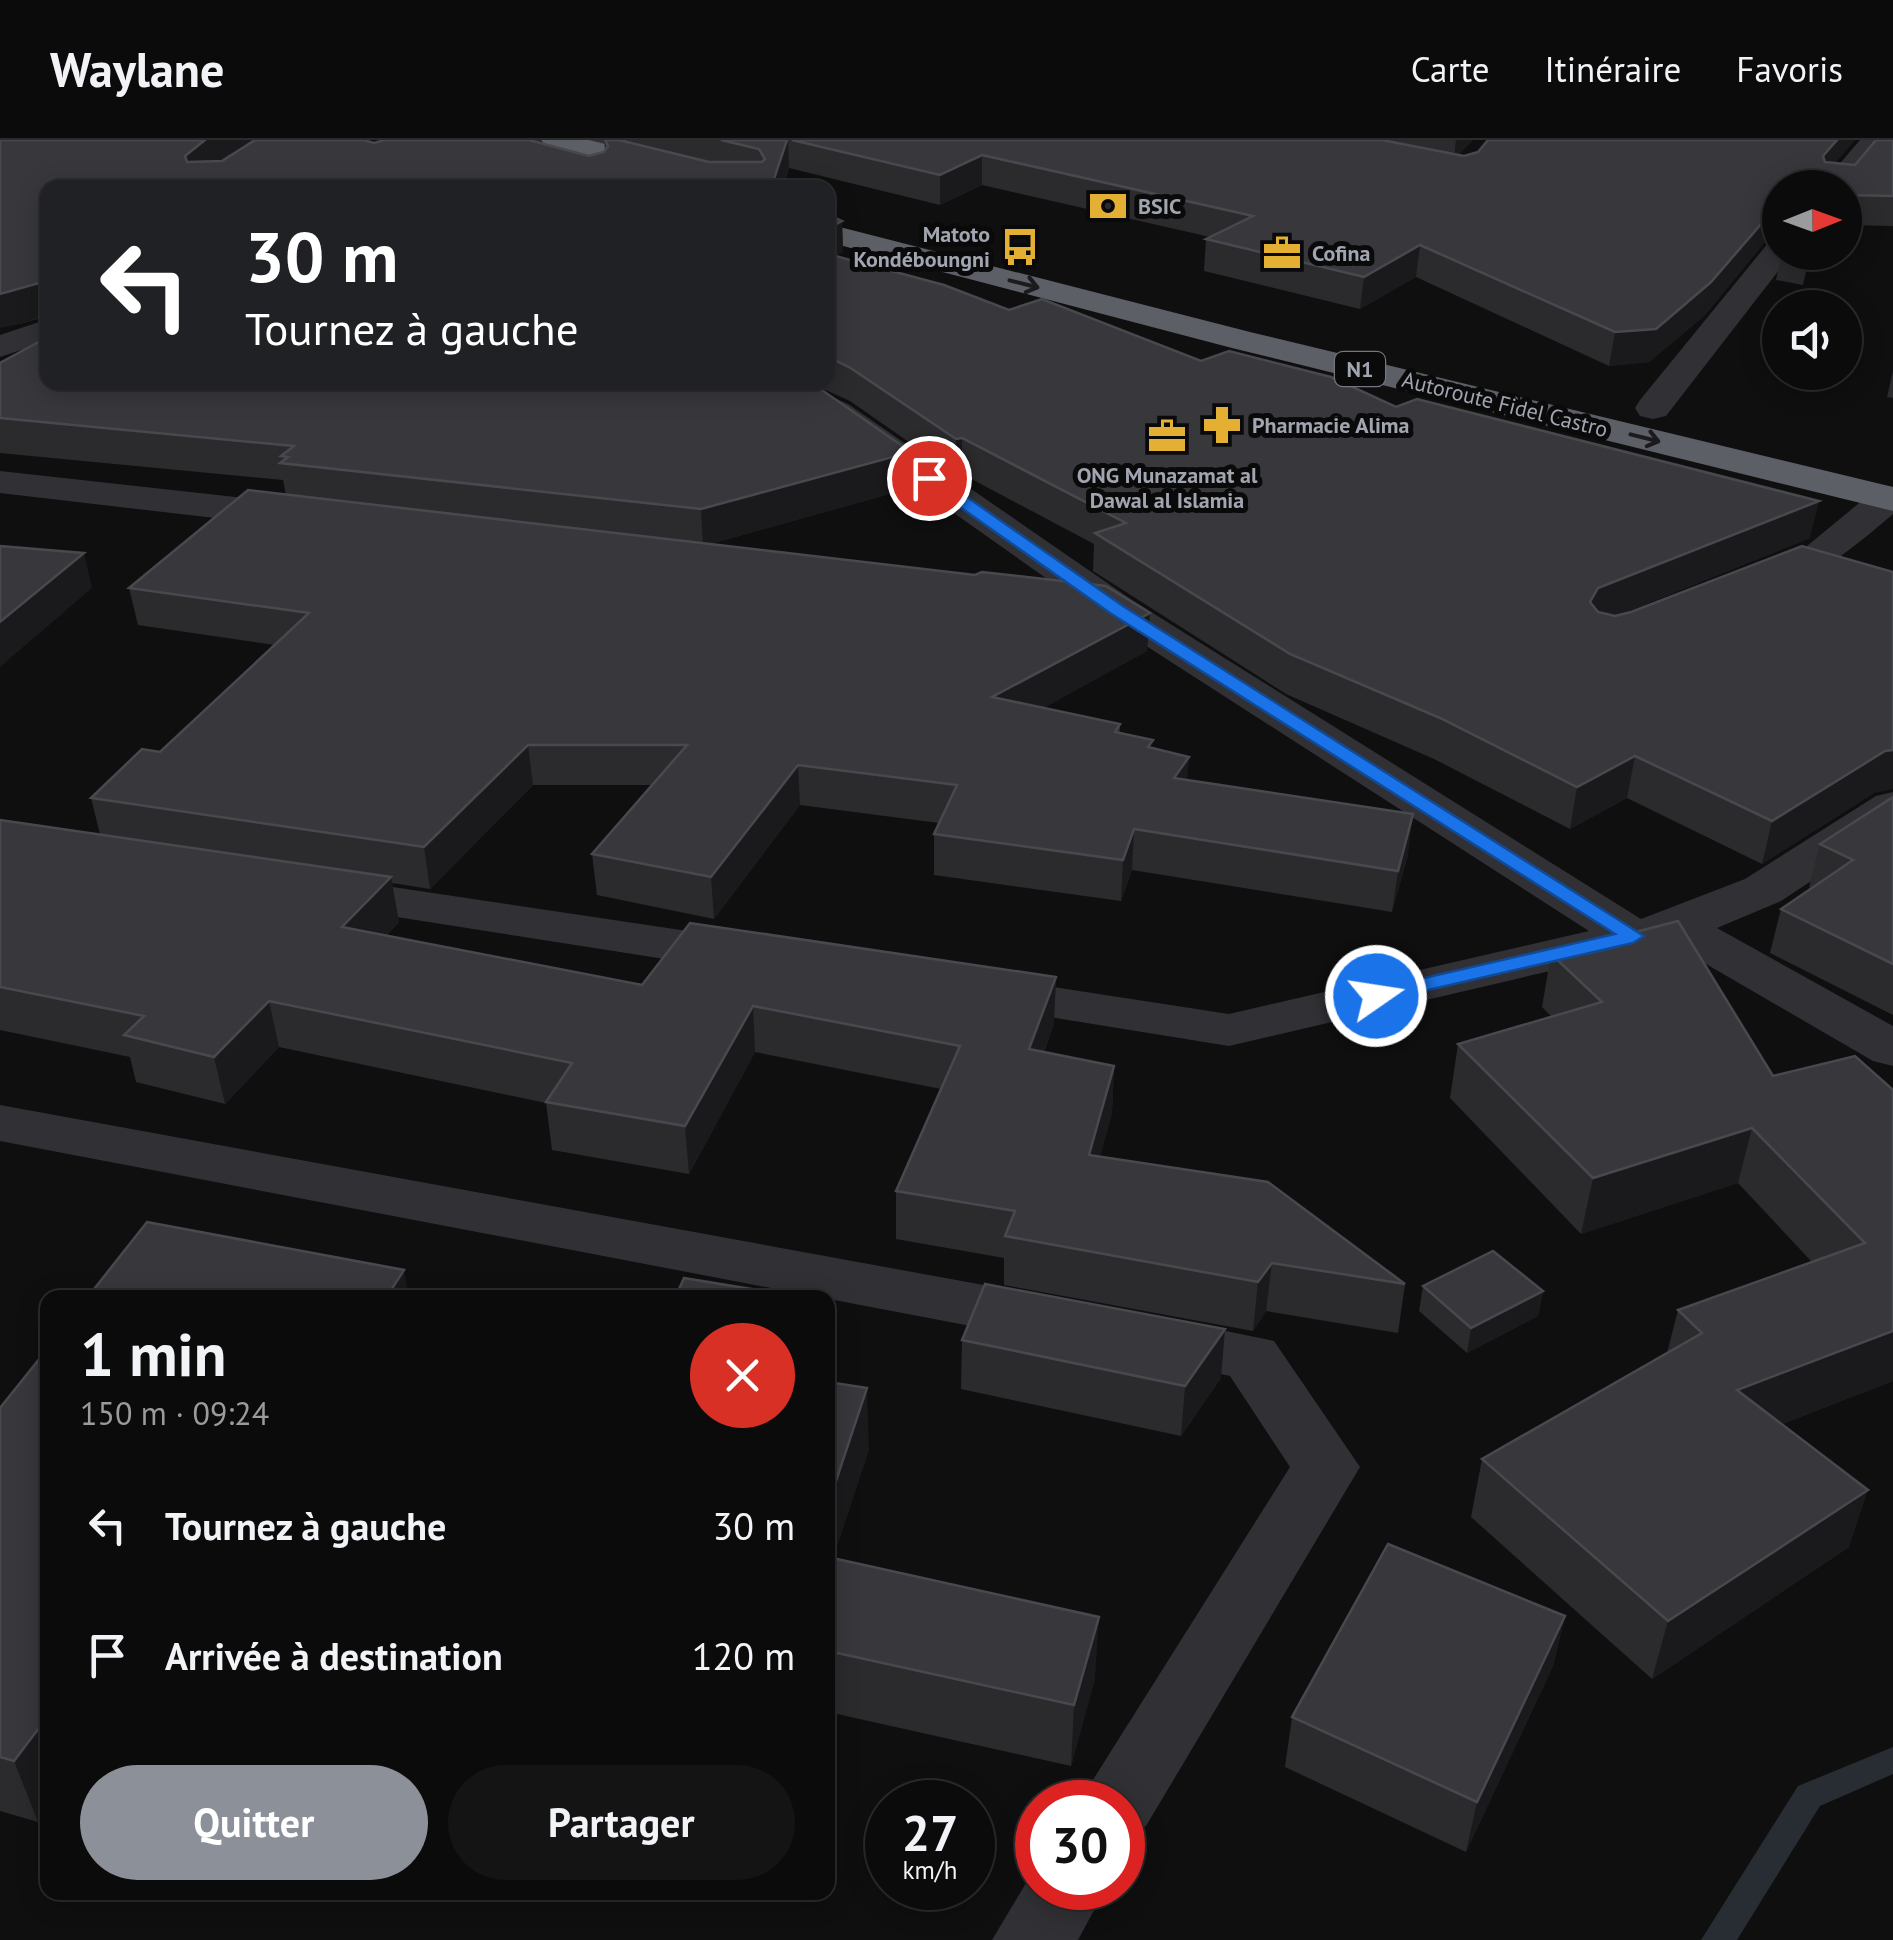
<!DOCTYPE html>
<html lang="fr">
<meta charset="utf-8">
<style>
body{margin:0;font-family:"PT Sans",sans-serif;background:#141415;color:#f1f3f6;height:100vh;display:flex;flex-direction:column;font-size:38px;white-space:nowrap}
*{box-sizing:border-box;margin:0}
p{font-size:32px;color:#9a9b9d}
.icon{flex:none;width:55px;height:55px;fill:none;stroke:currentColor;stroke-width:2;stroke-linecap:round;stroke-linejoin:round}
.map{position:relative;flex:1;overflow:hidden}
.details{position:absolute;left:40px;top:1150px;width:795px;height:610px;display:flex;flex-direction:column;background:#0b0b0c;border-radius:20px;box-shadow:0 5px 25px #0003,0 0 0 2px #2b2b2d}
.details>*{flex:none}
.guide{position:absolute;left:40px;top:40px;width:795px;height:210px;border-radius:20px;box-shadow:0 5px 25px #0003,0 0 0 2px #2b2b2d;background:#202124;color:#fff;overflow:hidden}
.needle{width:65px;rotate:89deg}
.buttons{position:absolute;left:1762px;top:30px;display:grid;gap:20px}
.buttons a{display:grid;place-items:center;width:100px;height:100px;border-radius:50%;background:#0b0b0c;box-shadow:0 5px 25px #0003,0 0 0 2px #2b2b2d;font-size:50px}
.speed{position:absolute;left:865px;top:1640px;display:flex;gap:20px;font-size:50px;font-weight:700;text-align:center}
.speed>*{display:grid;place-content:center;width:130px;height:130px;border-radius:50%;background:#0b0b0c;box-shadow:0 5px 25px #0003,0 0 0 2px #2b2b2d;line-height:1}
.speed small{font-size:25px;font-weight:400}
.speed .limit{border:15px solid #d22;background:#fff;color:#111}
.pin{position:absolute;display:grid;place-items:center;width:85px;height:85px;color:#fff;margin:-42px;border:5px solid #fff;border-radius:50%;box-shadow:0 2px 10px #0007}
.me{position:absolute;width:110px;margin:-55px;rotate:77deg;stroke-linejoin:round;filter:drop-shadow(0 0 8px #0008)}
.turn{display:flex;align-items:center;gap:35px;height:210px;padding:0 40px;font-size:45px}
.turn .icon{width:130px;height:130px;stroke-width:2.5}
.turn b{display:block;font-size:70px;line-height:85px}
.round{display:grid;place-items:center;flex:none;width:105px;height:105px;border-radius:52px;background:#141415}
.summary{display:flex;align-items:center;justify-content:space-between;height:170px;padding:0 40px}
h1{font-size:60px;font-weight:700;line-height:75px}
.primary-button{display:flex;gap:20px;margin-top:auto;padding:20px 40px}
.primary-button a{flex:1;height:115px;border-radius:60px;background:#8c9099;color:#fff;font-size:40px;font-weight:700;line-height:115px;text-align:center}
.primary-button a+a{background:#141415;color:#f1f3f6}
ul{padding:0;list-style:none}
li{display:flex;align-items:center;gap:30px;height:130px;padding:0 40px}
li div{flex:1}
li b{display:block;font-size:38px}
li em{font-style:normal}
header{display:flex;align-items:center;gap:60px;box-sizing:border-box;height:140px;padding:0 50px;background:#0b0b0c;border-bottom:2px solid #2b2b2d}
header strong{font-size:48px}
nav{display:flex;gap:55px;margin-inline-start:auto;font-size:35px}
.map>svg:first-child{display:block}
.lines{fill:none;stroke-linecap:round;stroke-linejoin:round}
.stream{fill:#272d33;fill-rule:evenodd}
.minor{fill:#313135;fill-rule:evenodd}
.highway{fill:#5d5f66;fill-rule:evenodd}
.wall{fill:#2b2b2e}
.shaded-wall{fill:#1a1a1c}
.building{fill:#38383c;stroke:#48494e;stroke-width:2.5}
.oneway{stroke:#1b1b1d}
.route{fill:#1a73e8;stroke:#114b97;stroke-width:2.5}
.labels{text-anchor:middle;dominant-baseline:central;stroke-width:10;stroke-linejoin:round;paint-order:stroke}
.far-poi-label{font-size:22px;font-weight:bold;fill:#a1a5b0;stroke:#0a0a0b;text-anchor:start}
.shield{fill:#0a0a0b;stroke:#74767e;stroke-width:2.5}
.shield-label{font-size:22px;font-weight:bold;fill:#a1a5b0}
.far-street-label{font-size:22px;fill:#a1a5b0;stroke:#0a0a0b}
</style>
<header>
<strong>Waylane</strong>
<nav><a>Carte</a><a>Itinéraire</a><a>Favoris</a></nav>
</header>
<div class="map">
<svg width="1893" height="1800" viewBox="0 0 1893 1800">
<rect width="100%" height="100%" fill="#0f0f10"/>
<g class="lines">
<polygon class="stream" points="1893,1607 1893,1634 1820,1666 1737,1800 1701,1800 1798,1646"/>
<g class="minor">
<path d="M557 0H620C608 13 576 13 559 9Z"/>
<polygon points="1860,0 1889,0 1845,52 1845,48 1819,48"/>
<polygon points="1780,100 1780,112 1793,112 1666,276 1653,279 1640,276 1635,268 1640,260 1769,102"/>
<polygon points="48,179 48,201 0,217 0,195"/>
<polygon points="750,242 797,242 848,264 1132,460 1641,779 1745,739 1876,656 1893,652 1893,687 1781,761 1717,788 1893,886 1893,926 1873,921 1670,803 1229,906 963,863 955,852 963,841 982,836 1229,874 1589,791 1106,480 1066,474 1060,465 1070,455 822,280 755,249"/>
<polygon points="0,331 300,364 314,368 320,376 314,384 300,388 0,353"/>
<path d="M1889 346 1893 347V374C1857 405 1790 463 1739 451L1733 442 1739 433 1807 406 1875 350Z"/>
<polygon points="319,736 748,800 767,805 774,816 767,827 748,832 301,762 294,751 301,740"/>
<polygon points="0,965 1049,1157 1071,1163 1081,1179 1071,1195 1049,1201 0,1001"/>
<polygon points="1148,1175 1274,1201 1360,1327 1146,1686 1122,1694 1122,1662 1079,1662 1290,1327 1230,1236 1125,1213 1116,1197 1125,1181"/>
<polygon points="1038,1723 1038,1748 1106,1748 1078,1800 992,1800"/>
</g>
<g class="highway">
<polygon points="541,0 589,0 759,42 763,48 712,48 545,6"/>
<polygon points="828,84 1250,192 1893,347 1893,371 1232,208 828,102"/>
</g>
</g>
<g class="wall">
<polygon points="0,0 374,3 384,0 541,0 541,3 589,16 604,12 605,10 604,0 1473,0 1458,15 1835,23 1855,25 1893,0 1893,86 1845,85 1845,48 1780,48 1768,98 1705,175 1649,222 1609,226 1416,137 1360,169 1204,131 1206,99 1210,97 982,45 940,65 789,28 783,48 48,48 48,176 20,184"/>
<polygon points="828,75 842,81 843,112 835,116 1009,170 1201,221 1396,267 1810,398 1616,476 1874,653 1762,724 1627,658 1570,689 1434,619 1286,554 1093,431 1094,404 962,334 956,335 850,261 808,242 828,242"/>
<polygon points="1782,112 1810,113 1803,145 1776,140"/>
<polygon points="0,223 911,312 911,348 710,404 1147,511 1043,568 1120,584 1120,593 1153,609 1187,640 1408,715 1392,772 1132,730 1121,761 934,735 934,694 939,683 800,665 714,779 597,755 592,714 652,645 533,645 430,749 392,743 399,782 386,796 642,845 1056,837 1054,883 1044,912 1114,926 1112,973 1100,1016 1405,1144 1398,1193 1266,1171 1253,1191 1004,1145 1004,1118 896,1099 896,1051 941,949 755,912 689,1034 552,1010 546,963 279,907 225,964 136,942 130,917 0,890 0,680 100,694 91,658 160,612 275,505 138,485 129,448 286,355 283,340 0,313"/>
<polygon points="1893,231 1893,258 1887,257"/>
<polygon points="1893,657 1893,875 1770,813 1781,769 1812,748 1809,747 1820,704"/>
<polygon points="1551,814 1773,936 1855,916 1893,1241 1782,1284 1849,1407 1652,1539 1471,1377 1482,1319 1667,1213 1678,1170 1812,1122 1738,1043 1581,1094 1450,958 1458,904 1552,877 1542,867"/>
<polygon points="1423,1146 1543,1151 1538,1176 1467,1213 1419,1171"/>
<polygon points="962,1200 1221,1238 1181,1296 961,1249"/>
<polygon points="48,1208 48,1668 38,1682 0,1671 0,1268"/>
<polygon points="828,1242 869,1309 833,1418 1095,1538 1071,1626 828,1572"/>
<polygon points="1565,1476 1553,1526 1466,1712 1285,1627 1292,1577"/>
</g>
<g class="shaded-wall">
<polygon points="205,0 263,0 228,15 191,45 185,16"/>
<polygon points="788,0 789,28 783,48 771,48"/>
<polygon points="1456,0 1473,0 1454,19"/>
<polygon points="1837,0 1855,0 1816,46 1823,16"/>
<polygon points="982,15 982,45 940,65 940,35"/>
<polygon points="1780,67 1780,97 1768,98 1705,175 1649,222 1609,226 1615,192 1775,68"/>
<polygon points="842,81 843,112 828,120 828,88"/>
<polygon points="1420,105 1416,137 1360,169 1364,137"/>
<polygon points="39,143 47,175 20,184 0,188 0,154"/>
<polygon points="962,298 962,334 956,335 956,299"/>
<polygon points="911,312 911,348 703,406 701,369"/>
<polygon points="1819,361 1810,398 1591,486 1590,462 1598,448"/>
<polygon points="84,413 92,448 0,527 0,482"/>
<polygon points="1150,473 1147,511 992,596 992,557"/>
<polygon points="528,605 533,645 430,749 424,707"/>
<polygon points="1893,610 1893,649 1874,653 1762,724 1772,681 1885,611"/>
<polygon points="1635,616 1627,658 1570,689 1577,647"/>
<polygon points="1189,617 1186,657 1174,638"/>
<polygon points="798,625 800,665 714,779 711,737"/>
<polygon points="1413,674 1408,715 1392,772 1398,731"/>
<polygon points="1134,689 1132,730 1121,761 1123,720"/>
<polygon points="391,737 399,782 350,833 342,787"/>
<polygon points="1056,837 1054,883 1028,955 1029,909"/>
<polygon points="269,861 279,907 225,964 214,917"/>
<polygon points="753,866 755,912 689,1034 685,986"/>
<polygon points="1114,926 1112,973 1087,1063 1089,1015"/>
<polygon points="1752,988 1738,1043 1581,1094 1593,1038"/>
<polygon points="1272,1123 1266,1171 1253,1191 1258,1142"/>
<polygon points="404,1130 409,1158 386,1158"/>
<polygon points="1543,1151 1538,1176 1467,1213 1471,1188"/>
<polygon points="1225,1189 1221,1238 1181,1296 1185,1246"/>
<polygon points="1893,1191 1893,1241 1721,1307 1737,1250"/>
<polygon points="867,1248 869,1309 828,1434 828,1365"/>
<polygon points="1868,1350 1849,1407 1652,1539 1668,1481"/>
<polygon points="1565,1476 1553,1526 1466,1712 1477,1662"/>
<polygon points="1099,1477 1095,1538 1071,1626 1074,1565"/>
<polygon points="48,1576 48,1668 38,1682 14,1621"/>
</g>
<g class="building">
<polygon points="0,0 205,0 185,16 187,22 222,21 255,0 364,0 374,3 384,0 529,0 589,16 604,12 608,6 605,0 619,0 709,22 762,22 765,19 759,9 721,0 787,0 771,48 48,48 48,145 44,145 39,143 0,154"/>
<polygon points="792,0 1382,0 1464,16 1478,12 1488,0 1837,0 1823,16 1825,22 1855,25 1876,0 1893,0 1893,56 1845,55 1845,48 1780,48 1780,67 1775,68 1711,142 1656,189 1615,192 1420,105 1364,137 1206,99 1253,76 982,15 940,35"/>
<polygon points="828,75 842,81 828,88"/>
<polygon points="828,114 944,145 1009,170 1042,159 1201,221 1229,211 1331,237 1396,267 1417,259 1819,361 1598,448 1590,462 1598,472 1615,476 1631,472 1802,406 1893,432 1893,610 1885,611 1772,681 1635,616 1577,647 1440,578 1290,514 1095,393 1126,383 962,298 956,299 849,227 828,217"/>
<polygon points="48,197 48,242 806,242 819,248 911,312 701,369 280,323 288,317 281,316 294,306 0,278 0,223"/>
<polygon points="248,350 975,435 982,432 1106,446 1150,473 992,557 1120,584 1115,592 1153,600 1148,607 1189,617 1174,638 1413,674 1398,731 1134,689 1123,720 934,694 957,645 798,625 711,737 592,714 687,605 528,605 424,707 91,658 142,609 160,612 309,473 129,448"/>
<polygon points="0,406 84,413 0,482"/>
<polygon points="1893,657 1893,824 1781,769 1853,720 1820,704"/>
<polygon points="0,680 391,737 342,787 642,845 690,783 1056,837 1029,909 1114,926 1089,1015 1268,1042 1405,1144 1272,1123 1258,1142 1005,1096 1015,1071 896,1051 960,906 753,866 685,986 546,962 572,923 269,861 214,917 124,895 144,876 0,847"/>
<polygon points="1678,781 1773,936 1855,916 1893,950 1893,1191 1737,1250 1868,1350 1668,1481 1482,1319 1702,1193 1678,1170 1865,1103 1752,988 1593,1038 1458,904 1602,862 1551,814"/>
<polygon points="147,1082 404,1130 386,1158 87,1158"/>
<polygon points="1493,1111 1543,1151 1471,1188 1423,1146"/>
<polygon points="684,1138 806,1158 675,1158"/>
<polygon points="985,1144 1225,1189 1185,1246 962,1200"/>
<polygon points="48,1208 48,1576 14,1621 0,1617 0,1268"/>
<polygon points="828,1242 867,1248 828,1365"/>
<polygon points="1388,1404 1565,1476 1477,1662 1292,1577"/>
<polygon points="828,1417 1099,1477 1074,1565 828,1511"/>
</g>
<defs><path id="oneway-shaft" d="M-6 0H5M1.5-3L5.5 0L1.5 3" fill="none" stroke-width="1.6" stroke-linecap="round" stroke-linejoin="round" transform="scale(2.5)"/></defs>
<g class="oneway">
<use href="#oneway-shaft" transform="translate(1024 144) rotate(14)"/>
<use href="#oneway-shaft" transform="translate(1645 298) rotate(14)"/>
</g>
<polygon class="route" points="923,334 934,334 1123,466 1644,796 1633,803 1376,862 1368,860 1365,856 1368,851 1615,794 1110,473 923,341"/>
<defs>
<g id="bank-bare" transform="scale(3)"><path d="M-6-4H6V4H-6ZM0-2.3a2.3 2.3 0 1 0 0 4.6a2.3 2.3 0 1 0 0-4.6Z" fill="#e4b033" stroke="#0a0a0b" stroke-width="2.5" paint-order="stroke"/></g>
<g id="bus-bare" transform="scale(3)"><path d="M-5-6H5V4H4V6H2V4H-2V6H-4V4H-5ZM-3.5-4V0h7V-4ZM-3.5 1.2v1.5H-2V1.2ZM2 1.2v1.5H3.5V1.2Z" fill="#e4b033" stroke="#0a0a0b" stroke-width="2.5" paint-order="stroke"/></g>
<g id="office-bare" transform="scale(3)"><path d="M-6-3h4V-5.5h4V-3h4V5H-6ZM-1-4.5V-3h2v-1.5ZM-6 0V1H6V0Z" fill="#e4b033" stroke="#0a0a0b" stroke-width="2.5" paint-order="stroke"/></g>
<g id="pharmacy-bare" transform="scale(3)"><path d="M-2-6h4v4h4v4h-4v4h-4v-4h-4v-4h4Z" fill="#e4b033" stroke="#0a0a0b" stroke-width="2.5" paint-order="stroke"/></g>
</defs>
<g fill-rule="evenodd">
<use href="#bank-bare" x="1108" y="66"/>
<use href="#bus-bare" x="1020" y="107"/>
<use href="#office-bare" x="1282" y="113"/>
<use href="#pharmacy-bare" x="1222" y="285"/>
<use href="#office-bare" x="1167" y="296"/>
</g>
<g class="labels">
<g class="far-poi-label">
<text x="1138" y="66">BSIC</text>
<text x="990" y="94" text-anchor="end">Matoto<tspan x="990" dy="25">Kondéboungni</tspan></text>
<text x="1312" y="113">Cofina</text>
<text x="1252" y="285">Pharmacie Alima</text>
<text x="1167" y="335" text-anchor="middle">ONG Munazamat al<tspan x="1167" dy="25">Dawal al Islamia</tspan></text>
</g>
<rect class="shield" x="1335" y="212" width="50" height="34" rx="8"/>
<g class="shield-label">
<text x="1360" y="229">N1</text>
</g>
<g class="far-street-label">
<text transform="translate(1505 264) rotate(14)">Autoroute Fidel Castro</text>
</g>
</g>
</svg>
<div class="buttons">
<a><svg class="needle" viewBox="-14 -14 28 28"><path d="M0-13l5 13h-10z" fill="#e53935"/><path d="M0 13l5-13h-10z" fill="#9a9b9d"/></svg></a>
<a><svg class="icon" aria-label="sound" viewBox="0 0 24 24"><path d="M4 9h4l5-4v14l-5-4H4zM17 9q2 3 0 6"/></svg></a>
</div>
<div class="speed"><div>27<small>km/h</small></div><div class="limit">30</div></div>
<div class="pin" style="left:929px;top:338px;background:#d93025"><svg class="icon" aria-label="arrive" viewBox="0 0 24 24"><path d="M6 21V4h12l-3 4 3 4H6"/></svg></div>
<svg class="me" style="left:1376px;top:856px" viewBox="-20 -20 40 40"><circle r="17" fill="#1a73e8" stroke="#fff" stroke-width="3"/><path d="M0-11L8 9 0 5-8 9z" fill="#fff"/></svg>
<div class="guide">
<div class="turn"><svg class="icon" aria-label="left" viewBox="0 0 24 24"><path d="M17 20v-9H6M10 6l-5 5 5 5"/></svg><div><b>30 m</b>Tournez à gauche</div></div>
</div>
<section class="details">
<div class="summary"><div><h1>1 min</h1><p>150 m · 09:24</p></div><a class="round" style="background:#d93025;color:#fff"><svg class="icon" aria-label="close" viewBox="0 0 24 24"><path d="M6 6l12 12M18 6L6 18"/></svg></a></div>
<ul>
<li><svg class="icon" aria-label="left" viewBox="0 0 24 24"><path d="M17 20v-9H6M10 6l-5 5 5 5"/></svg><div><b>Tournez à gauche</b></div><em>30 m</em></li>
<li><svg class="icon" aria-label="arrive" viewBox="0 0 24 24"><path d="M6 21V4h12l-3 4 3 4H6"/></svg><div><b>Arrivée à destination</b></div><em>120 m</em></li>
</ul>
<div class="primary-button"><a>Quitter</a><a>Partager</a></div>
</section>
</div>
